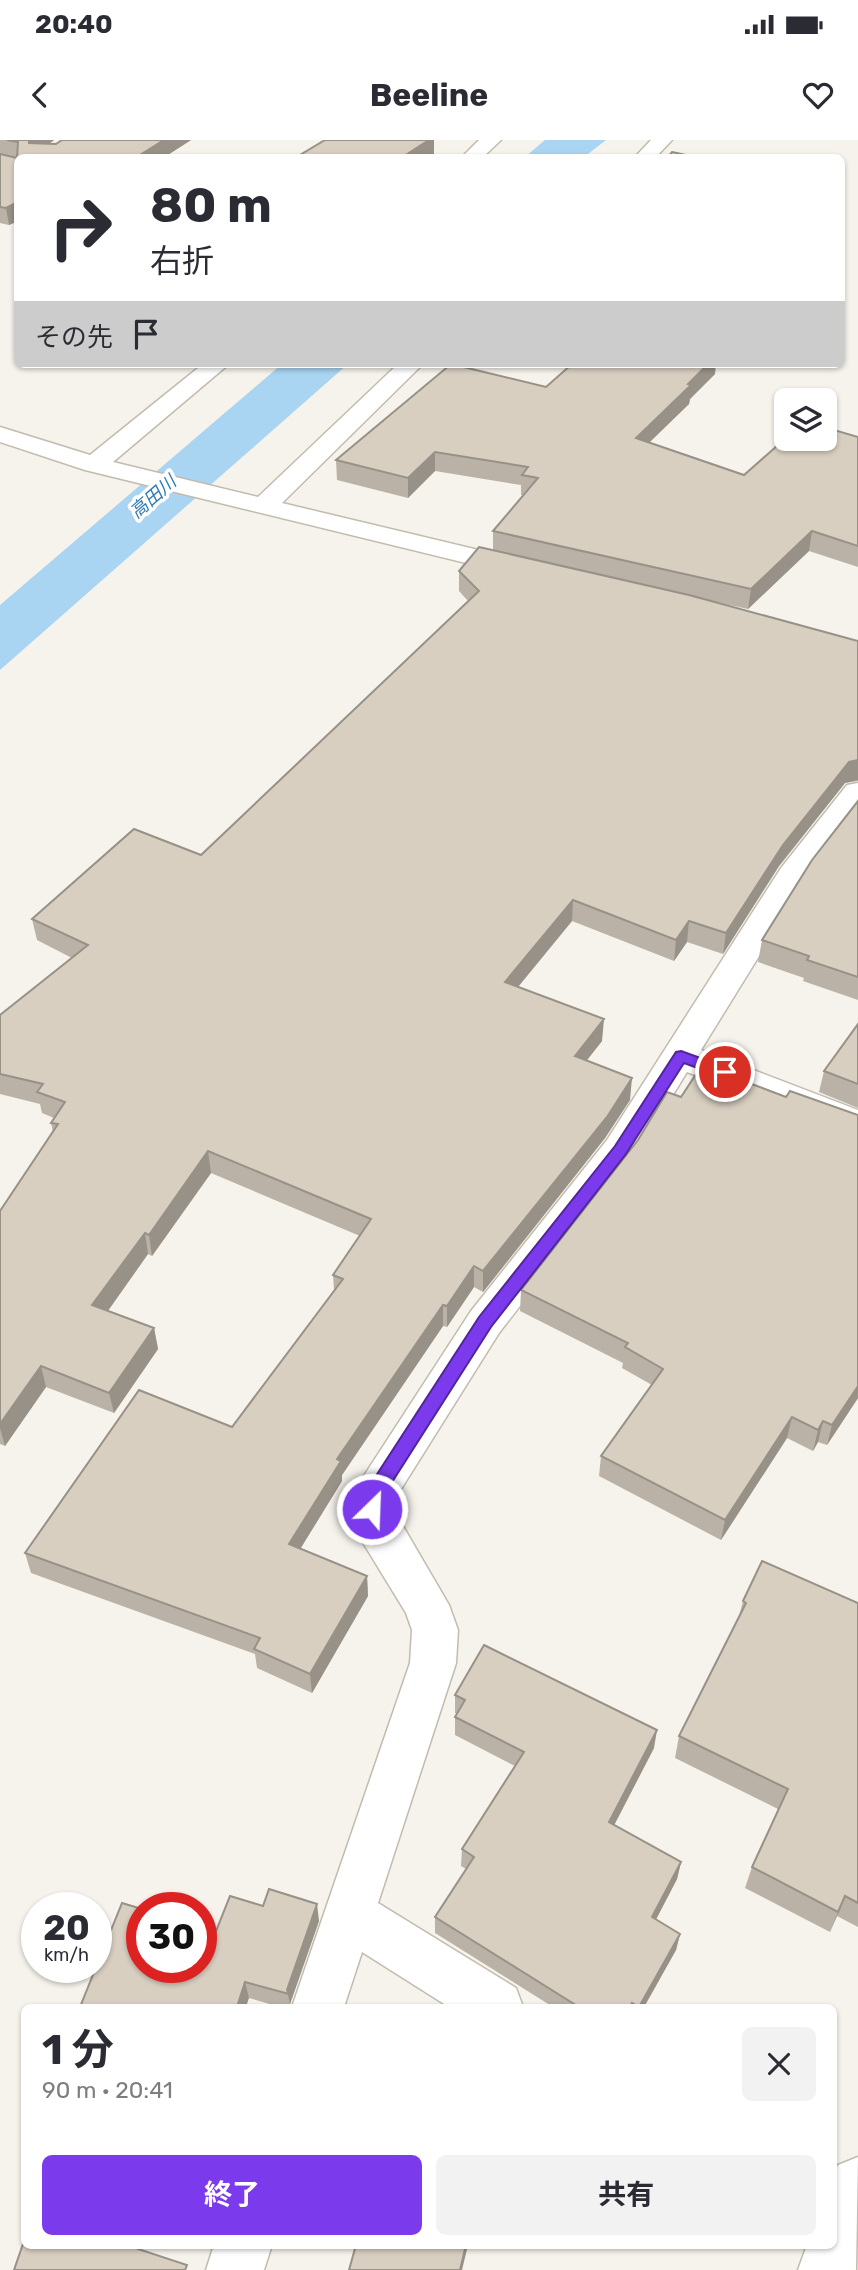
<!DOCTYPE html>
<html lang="ja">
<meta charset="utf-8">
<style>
body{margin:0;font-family:Rubik,"Noto Sans JP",sans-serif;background:#f2f2f3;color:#2b2b33;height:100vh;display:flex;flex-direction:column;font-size:26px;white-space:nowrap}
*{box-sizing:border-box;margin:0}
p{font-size:23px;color:#7c7c81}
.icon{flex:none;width:38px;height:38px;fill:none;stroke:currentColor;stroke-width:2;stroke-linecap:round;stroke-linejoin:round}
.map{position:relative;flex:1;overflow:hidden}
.details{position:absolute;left:21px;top:1864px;width:816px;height:245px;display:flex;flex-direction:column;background:#fff;border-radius:10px;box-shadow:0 2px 5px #0004}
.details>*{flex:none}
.hud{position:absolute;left:14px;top:14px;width:831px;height:214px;border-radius:10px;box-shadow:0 2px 5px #0004;background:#fff;color:#2b2b33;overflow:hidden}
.buttons{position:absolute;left:774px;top:248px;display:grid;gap:14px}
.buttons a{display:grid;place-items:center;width:63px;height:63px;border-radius:10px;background:#fff;box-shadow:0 2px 5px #0004;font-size:35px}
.speed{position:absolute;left:21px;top:1752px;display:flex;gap:14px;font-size:35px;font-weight:700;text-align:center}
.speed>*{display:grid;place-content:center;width:91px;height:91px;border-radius:50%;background:#fff;box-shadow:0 2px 5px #0004;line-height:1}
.speed small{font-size:18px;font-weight:400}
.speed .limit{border:10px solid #d22;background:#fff;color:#111}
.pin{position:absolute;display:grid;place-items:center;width:60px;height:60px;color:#fff;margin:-30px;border:4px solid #fff;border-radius:50%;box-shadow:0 2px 7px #0007}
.me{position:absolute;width:77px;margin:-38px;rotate:24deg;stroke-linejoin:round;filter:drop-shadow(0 0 5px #0008)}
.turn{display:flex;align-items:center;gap:24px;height:147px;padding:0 21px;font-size:32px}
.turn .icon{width:91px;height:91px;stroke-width:2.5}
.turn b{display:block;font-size:49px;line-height:60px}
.then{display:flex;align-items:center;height:66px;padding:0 21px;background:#0003;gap:14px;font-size:26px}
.round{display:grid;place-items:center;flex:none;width:74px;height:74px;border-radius:10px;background:#f2f2f3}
.headline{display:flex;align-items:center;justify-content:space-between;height:119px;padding:0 21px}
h1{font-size:42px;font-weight:700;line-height:52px}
.primary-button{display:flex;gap:14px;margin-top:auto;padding:14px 21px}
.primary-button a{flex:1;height:80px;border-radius:10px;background:#7c3aed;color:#fff;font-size:28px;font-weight:700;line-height:80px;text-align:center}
.primary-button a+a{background:#f2f2f3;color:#2b2b33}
.status{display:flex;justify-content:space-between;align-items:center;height:49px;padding:0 35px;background:#fff;direction:ltr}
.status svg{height:19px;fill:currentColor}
header{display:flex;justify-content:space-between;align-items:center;height:91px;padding:0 21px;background:#fff;font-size:32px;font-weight:700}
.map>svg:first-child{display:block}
.water{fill:#a9d4f2}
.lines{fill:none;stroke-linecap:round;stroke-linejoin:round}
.minor-casing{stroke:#c2bbae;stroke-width:3}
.minor{fill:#fff;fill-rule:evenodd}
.wall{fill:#bab2a6}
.shaded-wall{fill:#979187}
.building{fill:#d8cfc1;stroke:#979187;stroke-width:2}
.route{fill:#7c3aed;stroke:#51269a;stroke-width:2}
.labels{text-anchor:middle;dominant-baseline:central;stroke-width:7;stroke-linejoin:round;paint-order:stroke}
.far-water-label{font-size:18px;font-style:italic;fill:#2e7ab2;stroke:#fff}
</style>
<div class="status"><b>20:40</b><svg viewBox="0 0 49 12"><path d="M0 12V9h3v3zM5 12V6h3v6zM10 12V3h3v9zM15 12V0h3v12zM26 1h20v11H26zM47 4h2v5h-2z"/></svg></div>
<header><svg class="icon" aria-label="back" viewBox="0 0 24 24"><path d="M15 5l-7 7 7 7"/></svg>Beeline<svg class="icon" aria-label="heart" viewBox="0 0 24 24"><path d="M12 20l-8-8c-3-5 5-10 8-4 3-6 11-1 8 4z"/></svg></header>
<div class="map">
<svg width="858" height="2130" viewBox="0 0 858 2130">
<rect width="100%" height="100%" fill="#f6f3ec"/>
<g class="water">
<polygon points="545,0 606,0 584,17 525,17"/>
<polygon points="282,224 348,224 0,530 0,465"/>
</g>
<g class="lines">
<g class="minor-casing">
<g id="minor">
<polygon points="479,0 501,0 482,18 461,18"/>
<polygon points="651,0 672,0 655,18 634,18"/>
<polygon points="203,224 229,224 113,322 258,357 398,224 423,224 282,363 533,423 537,429 533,435 523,437 85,330 0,302 0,287 90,315"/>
<polygon points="858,643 858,673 806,740 701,910 858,970 858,997 687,932 633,1020 499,1193 398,1354 393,1369 449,1465 458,1490 456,1523 378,1763 516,1848 523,1867 449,1867 362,1812 344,1867 292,1867 410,1523 412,1490 406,1473 362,1401 349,1369 356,1348 471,1171 607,1000 781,728 847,645"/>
<polygon points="858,2017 856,2130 798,2130 807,2105 833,2105 833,2038 838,2025"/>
<polygon points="214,2105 272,2105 264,2130 206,2130"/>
</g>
</g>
<use href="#minor" class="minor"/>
</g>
<g class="wall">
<polygon points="0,0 54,0 49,4 56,4 62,0 191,0 163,18 18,18 18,81 9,85 0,83"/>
<polygon points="715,234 690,259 689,264 649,303 744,335 858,297 858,427 809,411 748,469 711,461 858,501 858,641 845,643 779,726 723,814 687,802 674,821 572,781 518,847 602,901 586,921 630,960 605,998 483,1152 474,1147 447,1187 443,1186 342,1335 342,1341 300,1409 367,1436 368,1456 312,1553 257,1528 255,1514 31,1433 25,1413 232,1287 334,1150 333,1135 360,1096 211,1033 152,1116 148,1114 108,1171 154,1188 158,1209 114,1273 46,1247 5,1306 0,1304 0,1071 53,992 51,983 54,978 42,973 40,964 0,954 0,875 72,818 37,800 32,779 201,715 468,461 459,451 459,431 493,411 493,391 524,355 521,355 521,345 435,331 408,358 337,340 336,320 546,247"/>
<polygon points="858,661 858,860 803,841 804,838 758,822 762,800"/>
<polygon points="858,884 858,968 819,952 824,931"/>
<polygon points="681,957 786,957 858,975 858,1258 827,1305 818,1302 813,1311 787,1298 721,1400 599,1336 601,1316 652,1245 622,1228 623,1223 520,1171 521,1150"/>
<polygon points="743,1461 858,1463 858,1787 837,1776 830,1792 745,1748 752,1727 778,1669 675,1618 679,1596 739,1476"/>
<polygon points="455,1555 654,1608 614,1685 681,1722 677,1739 656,1779 680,1794 676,1810 644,1867 553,1867 435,1793 435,1777 466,1729 461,1726 462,1709 515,1626 455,1595 455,1577 457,1574 455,1573"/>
<polygon points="319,1781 290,1864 291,1867 280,1867 249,1858 216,1791"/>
</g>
<g class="shaded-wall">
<polygon points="29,0 54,0 32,16 29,3"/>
<polygon points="164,0 191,0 163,18 135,18"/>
<polygon points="429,0 434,0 434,15 430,18 401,18"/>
<polygon points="18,62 18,81 9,85 6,68"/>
<polygon points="708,224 716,224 715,234 690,259 689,264 634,317 636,298"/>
<polygon points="435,312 435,331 408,358 408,338"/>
<polygon points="812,391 809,411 748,469 751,449"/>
<polygon points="858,620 858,640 845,643 779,726 723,814 726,793 783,705 849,622"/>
<polygon points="573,760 572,781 504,864 505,842"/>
<polygon points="689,781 687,802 674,821 676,800"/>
<polygon points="604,879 602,901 573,938 575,916"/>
<polygon points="632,938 630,960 605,998 483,1152 483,1131"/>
<polygon points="208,1011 211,1033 152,1116 149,1095"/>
<polygon points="145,1093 148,1114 97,1186 92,1165"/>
<polygon points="474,1126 474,1147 447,1187 447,1166"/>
<polygon points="443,1165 443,1186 342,1335 342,1341 291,1424 289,1404 337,1319"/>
<polygon points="154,1188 158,1209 114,1273 109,1253"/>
<polygon points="41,1226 46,1247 5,1306 0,1288 0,1284"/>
<polygon points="858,1246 858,1258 827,1305 832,1285"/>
<polygon points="792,1277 787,1298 721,1400 725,1380"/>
<polygon points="823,1281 818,1302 813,1311 818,1290"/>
<polygon points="367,1436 368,1456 312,1553 310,1534"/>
<polygon points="657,1590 654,1608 607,1699 609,1682"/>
<polygon points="681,1722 677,1739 649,1793 652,1777"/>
<polygon points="845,1756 837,1776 830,1792 838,1772"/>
<polygon points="317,1764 319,1781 290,1864 287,1850"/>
<polygon points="680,1794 676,1810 644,1867 639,1867"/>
<polygon points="245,1842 249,1858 246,1867 237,1867"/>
<polygon points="466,2105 468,2105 462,2130 460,2130"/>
</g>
<g class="building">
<polygon points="7,0 29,0 29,3 56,4 62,0 164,0 135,18 18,18 18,62 6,68 0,67 0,14 17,18 18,2"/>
<polygon points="325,0 429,0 401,18 295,18"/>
<polygon points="672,12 700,18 667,18"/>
<polygon points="451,224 546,247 572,224 708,224 688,244 691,245 636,298 744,335 786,298 786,299 824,299 824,287 858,297 858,406 812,391 751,449 493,391 538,338 522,335 528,327 435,312 408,338 336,320"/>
<polygon points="479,407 689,455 858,501 858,620 849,622 783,705 726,793 689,781 676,800 573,760 505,842 604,879 575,916 632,938 607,977 483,1131 474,1126 447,1166 443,1165 337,1319 341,1321 289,1404 367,1436 310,1534 254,1509 260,1498 25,1413 139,1250 232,1287 343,1139 333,1135 371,1079 208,1011 149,1095 145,1093 92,1165 154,1188 109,1253 41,1226 0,1284 0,1071 58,984 51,983 65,962 37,952 43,944 0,934 0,875 88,805 32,779 134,689 201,715 479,451 459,431"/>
<polygon points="858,661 858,837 807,820 809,816 762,800 812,720"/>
<polygon points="858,884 858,944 824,931"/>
<polygon points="702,925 786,957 790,951 858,975 858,1246 832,1285 823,1281 818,1290 792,1277 725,1380 601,1316 663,1229 625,1207 628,1203 521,1150 638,1000 667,952 681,957"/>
<polygon points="762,1421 858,1463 858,1763 845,1756 838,1772 752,1727 788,1649 679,1596 746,1463 743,1461"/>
<polygon points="484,1505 657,1590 609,1682 681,1722 652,1777 680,1794 639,1867 632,1863 630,1867 579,1867 435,1777 474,1717 462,1709 524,1612 455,1577 465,1560 455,1555"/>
<polygon points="269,1749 317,1764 287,1850 289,1854 245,1842 237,1867 80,1867 122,1763 142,1769 142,1827 201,1827 201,1787 216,1791 230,1756 263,1766"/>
<polygon points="24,2101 24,2105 140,2105 138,2109 187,2125 185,2130 14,2130"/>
<polygon points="356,2105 466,2105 460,2130 349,2130"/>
</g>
<polygon class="route" points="681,911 731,929 733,932 725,938 684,923 626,1014 491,1187 387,1350 378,1374 365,1374 362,1369 372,1342 479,1177 615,1006 676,912"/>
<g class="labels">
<g class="far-water-label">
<text transform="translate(153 357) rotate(-41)">高田川</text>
</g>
</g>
</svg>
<div class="buttons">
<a><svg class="icon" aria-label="layers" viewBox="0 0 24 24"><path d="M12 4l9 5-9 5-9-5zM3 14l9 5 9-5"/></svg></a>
</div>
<div class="speed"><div>20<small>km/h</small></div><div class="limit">30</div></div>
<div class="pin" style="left:725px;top:932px;background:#d93025"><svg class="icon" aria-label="arrive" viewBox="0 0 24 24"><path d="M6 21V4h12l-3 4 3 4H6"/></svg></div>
<svg class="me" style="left:372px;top:1369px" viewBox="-20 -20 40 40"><circle r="17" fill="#7c3aed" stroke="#fff" stroke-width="3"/><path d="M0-11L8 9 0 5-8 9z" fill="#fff"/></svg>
<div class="hud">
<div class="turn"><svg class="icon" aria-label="right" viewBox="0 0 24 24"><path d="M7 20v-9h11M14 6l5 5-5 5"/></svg><div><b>80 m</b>右折</div></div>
<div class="then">その先<svg class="icon" aria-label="arrive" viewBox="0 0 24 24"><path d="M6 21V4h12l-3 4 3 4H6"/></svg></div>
</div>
<section class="details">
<div class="headline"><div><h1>1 分</h1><p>90 m · 20:41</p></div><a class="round"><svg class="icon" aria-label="close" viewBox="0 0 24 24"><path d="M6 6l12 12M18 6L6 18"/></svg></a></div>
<div class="primary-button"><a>終了</a><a>共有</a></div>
</section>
</div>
